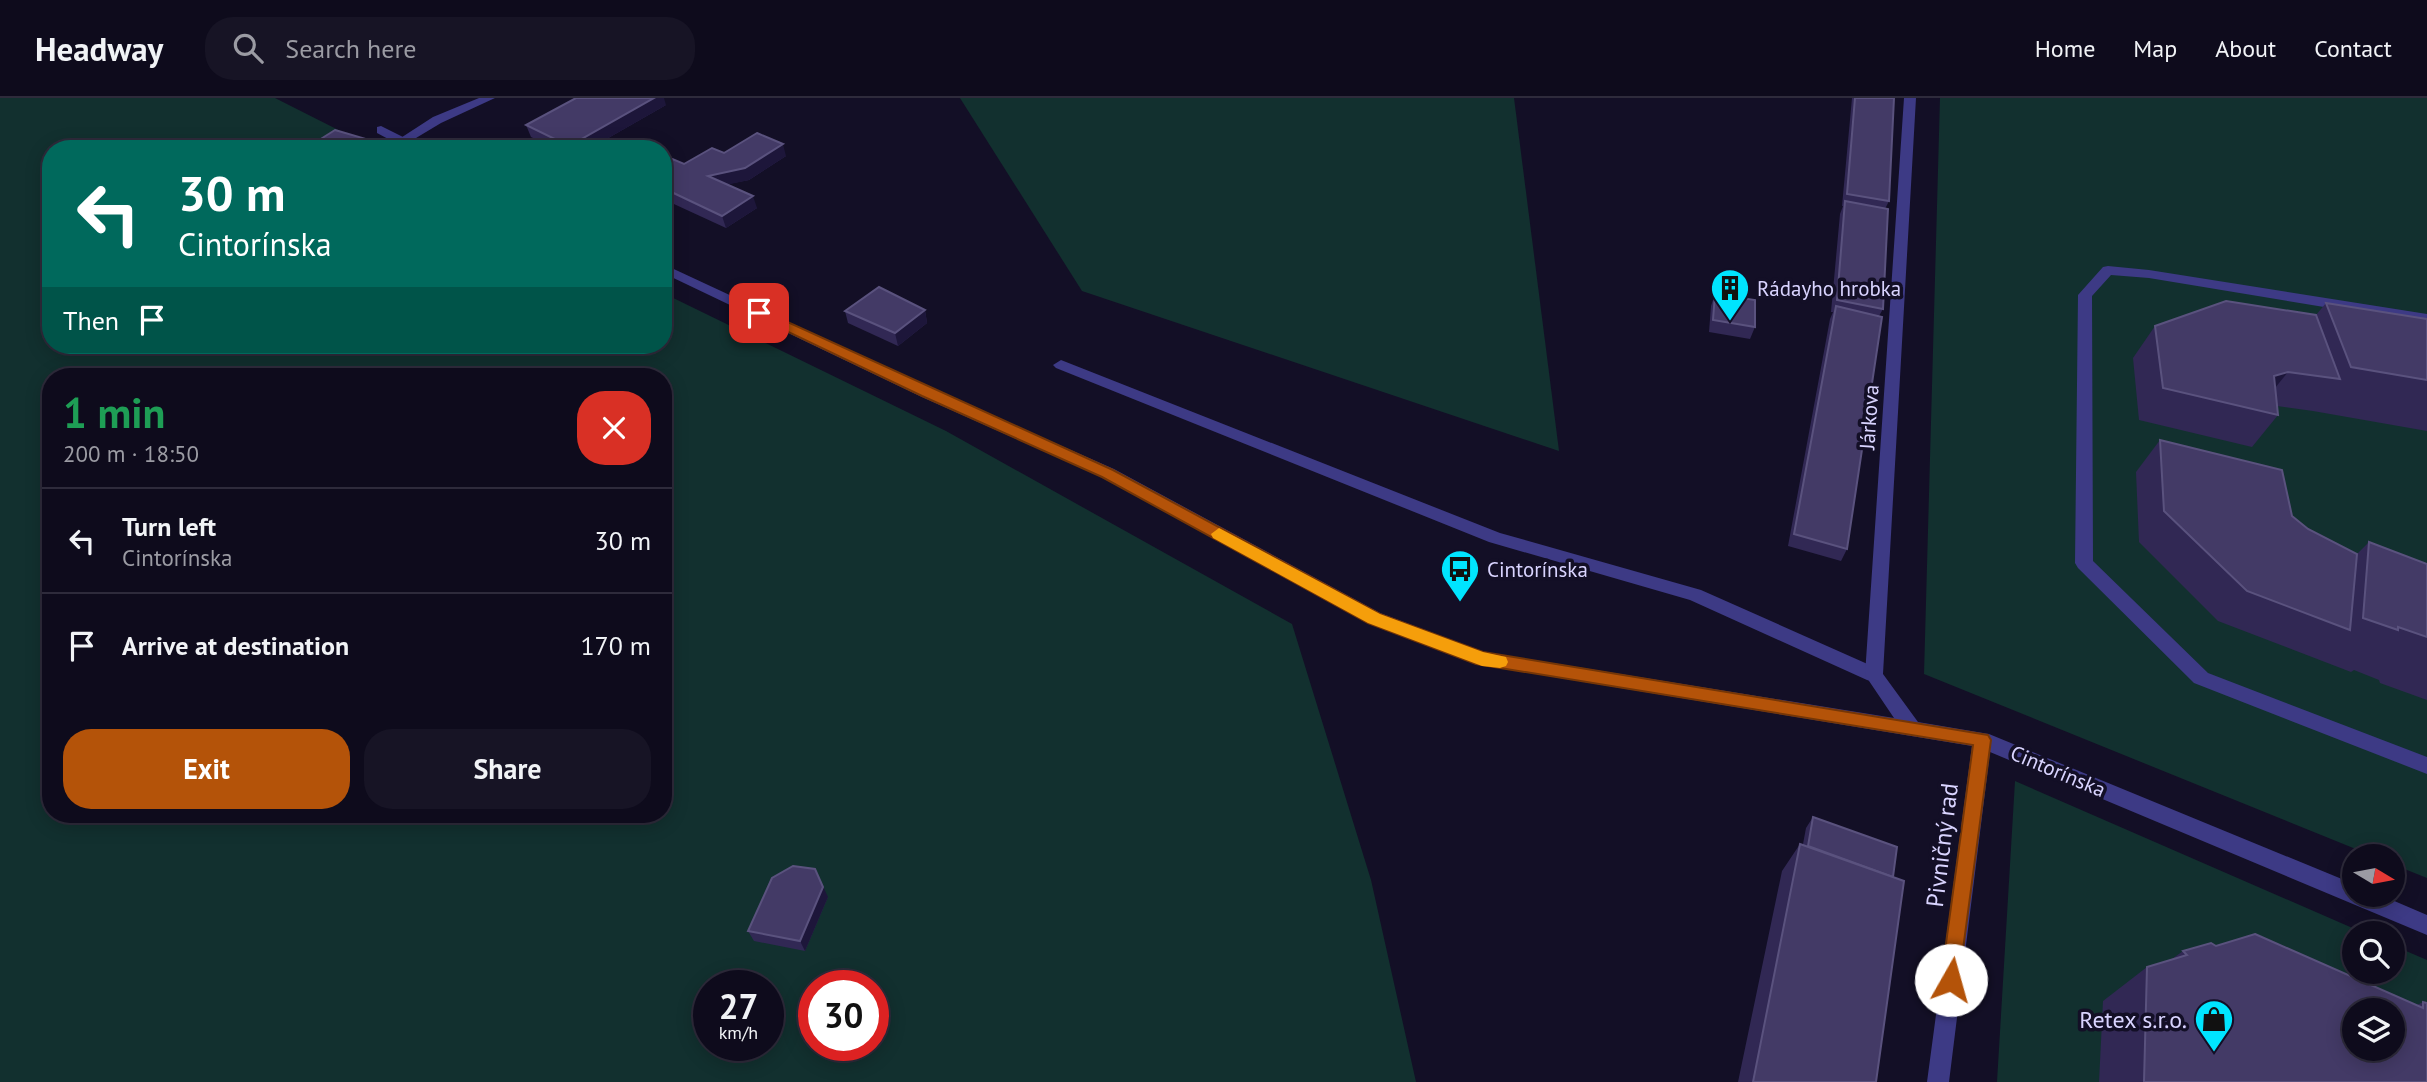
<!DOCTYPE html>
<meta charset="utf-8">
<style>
body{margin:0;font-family:"PT Sans",sans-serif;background:#171425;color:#f1f3f6;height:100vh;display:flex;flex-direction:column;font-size:26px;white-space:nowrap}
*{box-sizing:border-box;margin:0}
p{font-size:23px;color:#9b9ba3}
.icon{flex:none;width:38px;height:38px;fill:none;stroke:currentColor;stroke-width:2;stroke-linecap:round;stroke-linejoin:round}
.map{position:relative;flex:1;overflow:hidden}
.side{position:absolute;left:42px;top:270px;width:630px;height:455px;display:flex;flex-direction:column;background:#0e0b1c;border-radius:28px;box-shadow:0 4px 18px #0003,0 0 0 2px #2e2b3b}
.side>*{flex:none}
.guide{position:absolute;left:42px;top:42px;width:630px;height:214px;border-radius:28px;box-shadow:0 4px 18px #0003,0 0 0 2px #2e2b3b;background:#00695c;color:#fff;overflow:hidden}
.needle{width:46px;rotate:100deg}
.buttons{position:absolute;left:2342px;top:746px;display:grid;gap:14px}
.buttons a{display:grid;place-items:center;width:63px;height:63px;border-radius:50%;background:#0e0b1c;box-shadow:0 4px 18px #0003,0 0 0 2px #2e2b3b;font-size:35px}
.speed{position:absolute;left:693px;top:872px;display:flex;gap:14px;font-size:35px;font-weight:700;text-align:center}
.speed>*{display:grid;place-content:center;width:91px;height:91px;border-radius:50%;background:#0e0b1c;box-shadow:0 4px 18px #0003,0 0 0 2px #2e2b3b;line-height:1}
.speed small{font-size:18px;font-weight:400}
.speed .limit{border:10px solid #d22;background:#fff;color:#111}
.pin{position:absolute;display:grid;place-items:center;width:60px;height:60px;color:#fff;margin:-30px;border-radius:14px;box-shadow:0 4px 10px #0006}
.me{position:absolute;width:77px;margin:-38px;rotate:7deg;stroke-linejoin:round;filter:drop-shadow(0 0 5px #0008)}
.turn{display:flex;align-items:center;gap:24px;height:147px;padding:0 21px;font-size:32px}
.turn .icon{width:91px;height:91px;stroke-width:2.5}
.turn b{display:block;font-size:49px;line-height:60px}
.then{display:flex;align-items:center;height:66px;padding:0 21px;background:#0003;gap:14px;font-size:26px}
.round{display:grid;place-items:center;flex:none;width:74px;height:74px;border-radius:28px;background:#171425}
.headline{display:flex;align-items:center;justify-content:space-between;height:119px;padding:0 21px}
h1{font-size:42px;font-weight:700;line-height:52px;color:#1e9e55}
.primary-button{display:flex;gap:14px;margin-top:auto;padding:14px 21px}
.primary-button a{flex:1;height:80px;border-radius:28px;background:#b45309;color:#fff;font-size:28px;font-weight:700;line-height:80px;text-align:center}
.primary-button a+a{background:#171425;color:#f1f3f6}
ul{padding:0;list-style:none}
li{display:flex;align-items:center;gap:21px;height:105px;padding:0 21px;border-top:2px solid #2e2b3b}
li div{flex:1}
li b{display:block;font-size:26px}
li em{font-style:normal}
header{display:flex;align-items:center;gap:42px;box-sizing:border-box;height:98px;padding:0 35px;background:#0e0b1c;border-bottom:2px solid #2e2b3b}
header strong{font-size:33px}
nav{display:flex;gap:38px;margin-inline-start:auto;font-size:24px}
.search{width:490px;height:63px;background:#171425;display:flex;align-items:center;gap:18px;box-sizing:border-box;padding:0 24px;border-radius:28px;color:#9b9ba3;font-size:26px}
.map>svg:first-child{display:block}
.green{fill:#12302f;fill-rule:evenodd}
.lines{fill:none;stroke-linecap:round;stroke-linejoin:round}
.service{fill:#3d3a85;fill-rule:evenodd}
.minor{fill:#3d3a85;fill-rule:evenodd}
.wall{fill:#312854}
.shaded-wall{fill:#1d163a}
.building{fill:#433a66;stroke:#5a527e;stroke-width:2;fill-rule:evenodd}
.route{fill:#b45309;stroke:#753606;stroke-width:2}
.slow{fill:#f59e0b}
.labels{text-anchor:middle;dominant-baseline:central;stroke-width:7;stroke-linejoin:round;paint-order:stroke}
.poi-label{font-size:21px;fill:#d9d4ff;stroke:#130f26;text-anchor:start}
.street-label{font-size:21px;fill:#d9d4ff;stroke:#130f26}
.near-street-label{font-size:24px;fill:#d9d4ff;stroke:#130f26}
.near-poi-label{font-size:24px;fill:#d9d4ff;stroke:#130f26;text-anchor:end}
</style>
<header>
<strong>Headway</strong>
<div class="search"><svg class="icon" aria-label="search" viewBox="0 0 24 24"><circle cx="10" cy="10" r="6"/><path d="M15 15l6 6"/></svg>Search here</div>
<nav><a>Home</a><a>Map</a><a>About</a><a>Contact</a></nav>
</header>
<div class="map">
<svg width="2427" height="984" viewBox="0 0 2427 984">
<rect width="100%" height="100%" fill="#130f26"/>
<g class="green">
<path d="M0 0H275L376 51H51V247H663V195L946 333 1292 526 1371 782 1416 984H0ZM51 278H663V716H51ZM709 887H768V947H709ZM814 887H873V947H814Z"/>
<polygon points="960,0 1514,0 1559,353 1082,193"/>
<polygon points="1940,0 2427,0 2427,780 2392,766 2392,758 2373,758 1924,576"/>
<path d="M2015 683 2364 835H2354V873H2392V847L2427 862V984H1997ZM2354 912H2392V950H2354Z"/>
</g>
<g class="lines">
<g class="service">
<polygon points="479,0 495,0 441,25 406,46 398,46 396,43 433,19"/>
<polygon points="1061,262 1500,435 1701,492 1881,572 1883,577 1881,582 1874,584 1867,582 1690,502 1489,444 1056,270 1053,267"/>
</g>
<g class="minor">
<polygon points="1904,0 1916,0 1883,576 1918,624 1989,636 2354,786 2354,796 2378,796 2427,817 2427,837 1990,654 1949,984 1927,984 1972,648 1476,566 1368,525 1102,379 922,299 663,175 663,166 932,291 1114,371 1380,515 1483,554 1894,620 1865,577"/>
<polygon points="381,28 421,48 423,51 407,51 377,35 377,29"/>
<polygon points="2108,168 2149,172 2427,216 2427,226 2149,180 2111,177 2092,198 2093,463 2208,575 2427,659 2427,676 2194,585 2078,470 2075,465 2078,197 2103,169"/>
</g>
</g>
<g class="wall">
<polygon points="1852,0 1894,0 1889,103 1885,111 1883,211 1879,218 1847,451 1841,463 1788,448 1830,221 1833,214 1831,214 1840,116 1843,108 1842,108"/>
<polygon points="666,7 589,51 555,51 531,39 526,27"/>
<polygon points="724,55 786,58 749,82 728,86 757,110 726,130 663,101 663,57 684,66"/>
<polygon points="1715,196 1755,229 1750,241 1709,234 1711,208"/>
<polygon points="2326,205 2427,221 2427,333 2313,313 2277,308 2278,317 2252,349 2139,322 2133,260 2155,228 2316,217"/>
<polygon points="925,212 927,225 898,248 848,225 845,213"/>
<polygon points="2160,342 2308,431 2357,456 2369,444 2427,466 2427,602 2380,585 2379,582 2354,572 2351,574 2218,523 2139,444 2136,374"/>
<polygon points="1813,719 1893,779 1876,984 1738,984 1782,773 1800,746 1803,746 1806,730"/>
<polygon points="828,799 805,853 754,843 748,833"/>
<polygon points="2216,848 2417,907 2423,904 2427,984 2099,984 2103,903 2147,869 2172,861 2183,853"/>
</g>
<g class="shaded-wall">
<polygon points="654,0 664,0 666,7 589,51 570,51 569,48"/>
<polygon points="366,41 371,51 351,51"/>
<polygon points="783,46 786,58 749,82 712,90 708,78"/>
<polygon points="753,98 757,110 726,130 722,118"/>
<polygon points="925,212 927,225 898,248 895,235"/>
<polygon points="2288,274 2262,306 2274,278"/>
<polygon points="815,771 828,799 805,853 800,843"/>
</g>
<g class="building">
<polygon points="576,0 654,0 569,48 526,27"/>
<polygon points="1855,0 1894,0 1889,103 1847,96"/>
<polygon points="335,32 366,41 351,51 305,51"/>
<polygon points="757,35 783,46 745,70 708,78 753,98 722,118 663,90 663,57 684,66 712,50 724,55"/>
<polygon points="1845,103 1888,111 1883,211 1837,202"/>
<polygon points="879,189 925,212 895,235 845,213"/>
<polygon points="1715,196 1755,202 1755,229 1713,222"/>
<polygon points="2226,203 2316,217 2340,281 2288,274 2274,278 2278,317 2163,290 2155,228"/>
<polygon points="2326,205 2427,221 2427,282 2351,269"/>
<polygon points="1836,208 1882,219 1847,451 1794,436"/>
<polygon points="2160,342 2282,372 2292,418 2308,431 2357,456 2350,532 2247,493 2164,413"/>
<polygon points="2369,444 2427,466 2427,539 2398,529 2398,532 2363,520"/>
<polygon points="1813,719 1897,749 1893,779 1808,748"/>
<polygon points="1800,746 1904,783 1876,984 1753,984"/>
<polygon points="793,768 815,771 823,789 800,843 748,833 772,780"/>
<path d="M2255 836 2423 910V904L2427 905V984H2144L2147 869 2187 857 2183 853 2211 845 2216 848ZM2354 912H2392V950H2354Z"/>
</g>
<polygon class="route" points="759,211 1113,372 1380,516 1483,554 1988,637 1991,642 1958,889 1951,892 1944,889 1941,882 1973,647 1476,566 1368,525 1102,379 922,298 755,218 755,212"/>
<polygon class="slow" points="1219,430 1380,516 1483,554 1506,559 1508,564 1506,568 1500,570 1482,568 1368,525 1213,440 1211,436"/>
<defs>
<g id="building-pin" transform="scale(2.0125)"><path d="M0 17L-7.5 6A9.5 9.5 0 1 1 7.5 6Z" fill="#00e5ff" stroke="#130f26"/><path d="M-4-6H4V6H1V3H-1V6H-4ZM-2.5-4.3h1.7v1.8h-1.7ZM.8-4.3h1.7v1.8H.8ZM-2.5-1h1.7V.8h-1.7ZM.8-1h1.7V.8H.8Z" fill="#111"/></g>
<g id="bus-pin" transform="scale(2.0125)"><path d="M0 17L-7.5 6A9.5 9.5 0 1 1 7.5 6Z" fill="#00e5ff" stroke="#130f26"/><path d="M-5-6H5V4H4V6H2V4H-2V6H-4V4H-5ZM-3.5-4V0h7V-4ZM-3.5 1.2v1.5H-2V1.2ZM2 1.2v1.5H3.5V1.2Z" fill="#111"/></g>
<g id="shop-pin" transform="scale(2.0125)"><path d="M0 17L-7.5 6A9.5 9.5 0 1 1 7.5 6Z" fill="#00e5ff" stroke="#130f26"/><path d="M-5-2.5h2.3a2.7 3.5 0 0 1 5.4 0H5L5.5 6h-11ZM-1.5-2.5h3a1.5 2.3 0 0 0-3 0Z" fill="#111"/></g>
</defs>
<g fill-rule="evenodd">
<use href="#building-pin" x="1730" y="190"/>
<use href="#bus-pin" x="1460" y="471"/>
<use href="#shop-pin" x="2214" y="921"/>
</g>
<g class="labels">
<g class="poi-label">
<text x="1757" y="190">Rádayho hrobka</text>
<text x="1487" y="471">Cintorínska</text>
</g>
<g class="street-label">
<text transform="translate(1869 319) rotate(-86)">Járkova</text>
<text transform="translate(2058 673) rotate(23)">Cintorínska</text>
</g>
<g class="near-street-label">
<text transform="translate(1942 747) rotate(-83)">Pivničný rad</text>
</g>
<g class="near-poi-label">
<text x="2187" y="921">Retex s.r.o.</text>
</g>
</g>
</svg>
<div class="buttons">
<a><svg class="needle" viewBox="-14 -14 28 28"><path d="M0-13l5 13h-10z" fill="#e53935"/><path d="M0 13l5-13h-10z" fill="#9b9ba3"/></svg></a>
<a><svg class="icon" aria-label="search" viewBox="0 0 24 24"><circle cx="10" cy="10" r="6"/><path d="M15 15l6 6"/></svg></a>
<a><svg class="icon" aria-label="layers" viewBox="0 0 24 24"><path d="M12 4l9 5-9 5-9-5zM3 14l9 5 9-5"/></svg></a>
</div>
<div class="speed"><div>27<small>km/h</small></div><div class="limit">30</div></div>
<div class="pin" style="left:759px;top:215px;background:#d93025"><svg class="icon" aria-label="arrive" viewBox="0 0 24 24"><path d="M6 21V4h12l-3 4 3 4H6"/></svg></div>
<svg class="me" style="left:1951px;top:882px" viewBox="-20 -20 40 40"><circle r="19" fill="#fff"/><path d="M0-13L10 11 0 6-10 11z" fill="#b45309"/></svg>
<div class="guide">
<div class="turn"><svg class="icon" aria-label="left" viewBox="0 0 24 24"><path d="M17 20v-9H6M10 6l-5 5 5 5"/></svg><div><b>30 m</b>Cintorínska</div></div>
<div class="then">Then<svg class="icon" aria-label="arrive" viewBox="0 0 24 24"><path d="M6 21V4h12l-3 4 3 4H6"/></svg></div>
</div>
<section class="side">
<div class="headline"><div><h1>1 min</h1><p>200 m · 18:50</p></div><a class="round" style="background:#d93025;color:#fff"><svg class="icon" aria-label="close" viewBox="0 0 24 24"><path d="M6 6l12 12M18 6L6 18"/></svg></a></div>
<ul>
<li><svg class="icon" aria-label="left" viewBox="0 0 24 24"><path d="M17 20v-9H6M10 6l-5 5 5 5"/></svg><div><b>Turn left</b><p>Cintorínska</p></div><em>30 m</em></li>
<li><svg class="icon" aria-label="arrive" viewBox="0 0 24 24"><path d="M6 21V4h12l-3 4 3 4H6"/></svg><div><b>Arrive at destination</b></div><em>170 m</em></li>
</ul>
<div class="primary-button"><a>Exit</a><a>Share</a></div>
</section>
</div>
